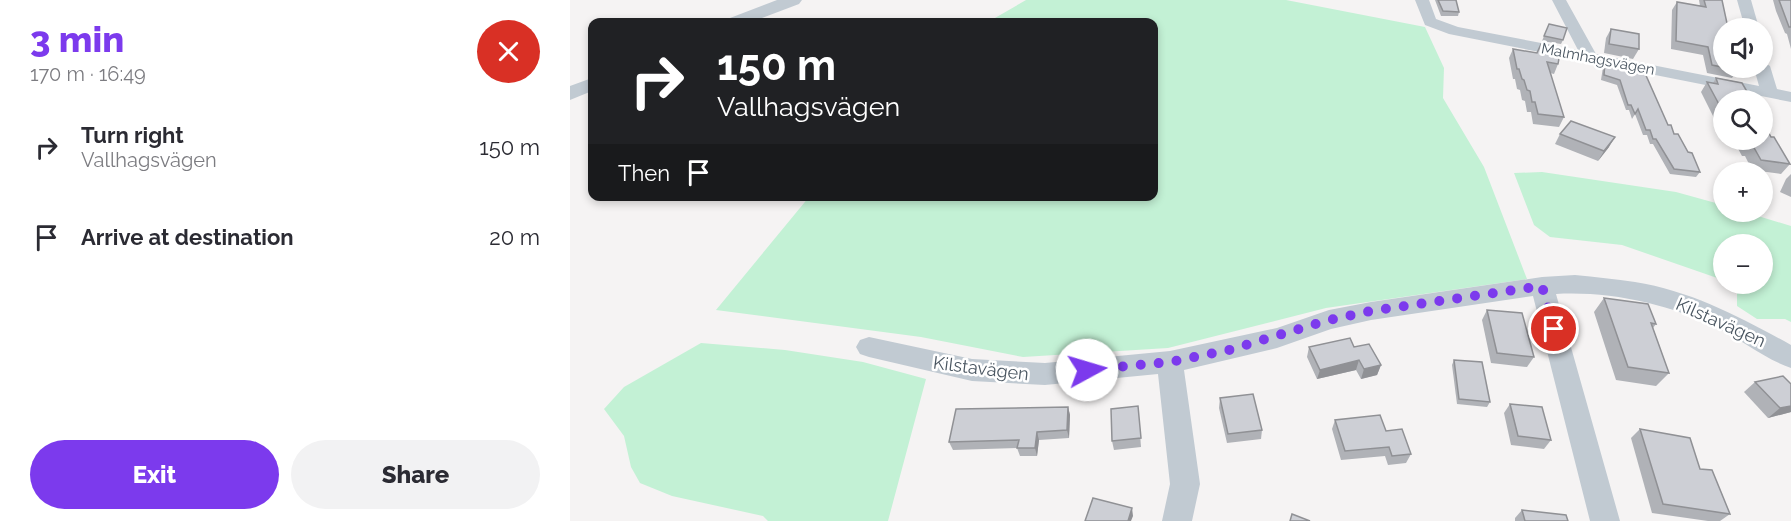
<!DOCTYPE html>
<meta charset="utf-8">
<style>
body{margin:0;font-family:Raleway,sans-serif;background:#f2f2f3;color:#2b2b33;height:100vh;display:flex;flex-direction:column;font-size:22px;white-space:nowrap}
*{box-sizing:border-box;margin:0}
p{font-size:20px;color:#7c7c81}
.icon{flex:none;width:33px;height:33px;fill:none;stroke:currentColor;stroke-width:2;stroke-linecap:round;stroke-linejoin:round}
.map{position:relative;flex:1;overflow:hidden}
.sheet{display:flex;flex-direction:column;background:#fff;width:570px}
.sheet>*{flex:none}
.guide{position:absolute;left:18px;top:18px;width:570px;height:183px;border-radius:12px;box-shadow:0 3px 9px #0003;background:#202124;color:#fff;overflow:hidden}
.tools{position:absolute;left:1143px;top:18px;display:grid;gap:12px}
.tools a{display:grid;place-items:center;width:60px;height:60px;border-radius:50%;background:#fff;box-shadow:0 3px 9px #0003;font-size:30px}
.pin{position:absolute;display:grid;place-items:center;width:51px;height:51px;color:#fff;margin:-26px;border:3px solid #fff;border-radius:50%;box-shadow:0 2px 6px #0007}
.me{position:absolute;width:66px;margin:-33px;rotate:84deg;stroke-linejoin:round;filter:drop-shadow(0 0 4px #0008)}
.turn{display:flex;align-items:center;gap:21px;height:126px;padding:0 30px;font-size:27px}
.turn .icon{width:78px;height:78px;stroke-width:2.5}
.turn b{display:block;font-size:42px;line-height:51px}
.then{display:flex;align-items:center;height:57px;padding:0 30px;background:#0003;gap:12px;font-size:22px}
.round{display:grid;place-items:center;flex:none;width:63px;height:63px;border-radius:32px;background:#f2f2f3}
.headline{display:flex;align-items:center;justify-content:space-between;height:102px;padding:0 30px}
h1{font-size:36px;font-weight:800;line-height:45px;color:#7c3aed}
.cta{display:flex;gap:12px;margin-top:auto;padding:12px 30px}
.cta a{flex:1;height:69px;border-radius:36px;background:#7c3aed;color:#fff;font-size:24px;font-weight:800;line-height:69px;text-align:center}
.cta a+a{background:#f2f2f3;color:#2b2b33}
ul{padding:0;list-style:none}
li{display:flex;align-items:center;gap:18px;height:90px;padding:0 30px}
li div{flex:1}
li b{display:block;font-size:22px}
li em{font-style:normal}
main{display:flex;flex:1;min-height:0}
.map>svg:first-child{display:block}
.green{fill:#c3f1d5}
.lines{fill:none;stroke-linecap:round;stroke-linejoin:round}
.minor{fill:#c1cad2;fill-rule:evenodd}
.tertiary{fill:#c1cad2;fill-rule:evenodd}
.wall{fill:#b0b2b7}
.shaded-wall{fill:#909195}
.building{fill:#cdcfd5;stroke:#909195;stroke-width:1.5}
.route{stroke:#7c3aed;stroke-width:10;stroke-dasharray:0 18}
.labels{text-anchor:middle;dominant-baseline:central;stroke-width:5;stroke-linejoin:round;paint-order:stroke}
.far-street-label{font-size:15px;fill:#4a5661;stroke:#fff}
.street-label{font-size:18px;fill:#4a5661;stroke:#fff}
</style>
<main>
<section class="sheet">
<div class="headline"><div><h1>3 min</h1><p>170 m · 16:49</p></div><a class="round" style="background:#d93025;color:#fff"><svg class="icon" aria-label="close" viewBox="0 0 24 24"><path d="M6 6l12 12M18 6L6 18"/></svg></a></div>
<ul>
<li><svg class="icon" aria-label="right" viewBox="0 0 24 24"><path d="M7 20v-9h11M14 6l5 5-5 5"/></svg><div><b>Turn right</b><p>Vallhagsvägen</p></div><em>150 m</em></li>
<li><svg class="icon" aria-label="arrive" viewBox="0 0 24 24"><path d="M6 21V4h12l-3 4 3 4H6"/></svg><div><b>Arrive at destination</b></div><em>20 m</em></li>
</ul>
<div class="cta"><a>Exit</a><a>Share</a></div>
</section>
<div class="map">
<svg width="1221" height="521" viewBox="0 0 1221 521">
<rect width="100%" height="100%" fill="#f5f3f3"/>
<g class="green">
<polygon points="456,0 716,0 855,27 874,68 873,98 914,167 957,279 756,308 598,348 453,357 351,337 146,310 239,197 584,196 584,22 418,22"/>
<polygon points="972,172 1106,192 1153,205 1154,212 1175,212 1221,226 1221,322 1215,319 1187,319 1167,306 1167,292 1157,284 1192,284 1192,244 1154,244 1153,280 1052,245 980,237 964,225 944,173"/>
<polygon points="131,343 215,350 293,362 356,379 318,521 198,521 193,516 102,496 70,483 61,467 54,436 34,409 54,387"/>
</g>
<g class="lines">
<g class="minor">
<polygon points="845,0 859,0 866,19 888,27 1008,50 982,0 996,0 1026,54 1189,86 1184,68 1192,68 1192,61 1200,66 1207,89 1221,92 1221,102 879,34 855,25"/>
<polygon points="1167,0 1181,0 1189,28 1175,28"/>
<path d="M1005 275C1025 277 1046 279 1065 282 1122 291 1172 318 1221 345V368C1195 359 1172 340 1148 328 1099 304 1040 291 986 294L1050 521H1020L963 296 801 320 761 329 707 348 614 370 630 484 622 521H592L600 484 588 374 475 385 402 381 299 357 290 354 286 347 290 340 299 337 402 359 475 363 600 351 707 328 759 310 801 302 972 277Z"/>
</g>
<g class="tertiary">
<polygon points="207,0 232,0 229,4 181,22 157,22 160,18"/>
<polygon points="22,78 22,91 0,100 0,86"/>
</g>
</g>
<g class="wall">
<polygon points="865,0 886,0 889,12 888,16 871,16"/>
<polygon points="1129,0 1152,0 1167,70 1162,78 1137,73 1133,55 1101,49 1102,10 1107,2 1130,6"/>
<polygon points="1203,0 1221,0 1221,49 1217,34 1215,33 1206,11"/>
<polygon points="979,24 993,40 991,44 972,41"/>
<polygon points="1041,29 1069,49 1063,59 1034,53 1036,38"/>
<polygon points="943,49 988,64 984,74 980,73 994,117 989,127 963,124 961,112 957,112 955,101 952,100 950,90 947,89 945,79 943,79 939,58"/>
<polygon points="1035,62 1098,125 1130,172 1126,177 1100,174 1083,144 1080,144 1077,135 1073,135 1065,114 1062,119 1059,110 1056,110 1047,85 1031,80 1033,67"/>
<polygon points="1146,78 1154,100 1154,130 1152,130 1147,119 1144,118 1131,92 1137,82 1143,83"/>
<polygon points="990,134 1039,147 1028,161 985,144"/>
<polygon points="1201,137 1220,164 1211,174 1182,170 1175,156 1172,156 1165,143 1163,142 1161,140 1192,140"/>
<polygon points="1221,174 1221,197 1210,192 1216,179"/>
<polygon points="1034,298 1086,324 1083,328 1099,373 1086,386 1046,380 1024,312"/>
<polygon points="917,310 964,357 957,367 921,363 912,320"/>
<polygon points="739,347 784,347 811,365 807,375 791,379 786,370 747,379 737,357"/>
<polygon points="884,360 920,402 917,407 887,404 882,365"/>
<polygon points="1185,382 1221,384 1221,412 1198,418 1174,392"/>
<polygon points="650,398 692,430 691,439 657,443 649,408"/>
<polygon points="940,404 981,440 974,449 941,445 934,413"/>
<polygon points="568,406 571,447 544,450 542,441"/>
<polygon points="498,407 500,415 499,438 469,440 467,456 450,456 447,448 383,450 379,442"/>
<polygon points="765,420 816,431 841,454 836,463 818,465 815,456 771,460 762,429"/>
<polygon points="1070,429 1160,514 1150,521 1138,521 1082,513 1061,438"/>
<polygon points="952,510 998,521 945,521 945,518"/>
</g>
<g class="shaded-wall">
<polygon points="1045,137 1039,147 1028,161 1034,151"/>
<polygon points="789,360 786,370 747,379 750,370"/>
<polygon points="811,365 807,375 791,379 794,369"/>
<polygon points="1221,406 1221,412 1198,418 1210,408"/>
<polygon points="498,407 500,415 499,438 497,430"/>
<polygon points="467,432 469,440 467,456 465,448"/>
<polygon points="562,508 563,516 561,521 558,521"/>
</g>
<g class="building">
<polygon points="868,0 886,0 889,12 873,11"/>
<polygon points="1134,0 1152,0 1158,28 1154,28 1154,68 1167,68 1167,70 1142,65 1138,47 1106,41 1107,2 1136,7"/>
<polygon points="1209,0 1221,0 1221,27 1219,27"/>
<polygon points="979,24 997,28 993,40 974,36"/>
<polygon points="1041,29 1069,34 1069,49 1039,44"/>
<polygon points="971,44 991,48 988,64 977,62 994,117 968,114 965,102 962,102 960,91 957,90 954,80 952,79 949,69 947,69 943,49 967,53"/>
<polygon points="1035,62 1074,71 1098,125 1101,125 1104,134 1108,134 1118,152 1122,153 1130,172 1104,169 1086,139 1083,139 1080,130 1076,130 1068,109 1065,114 1061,105 1058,105 1050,80 1034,75"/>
<polygon points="1146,78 1172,83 1182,100 1154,100 1154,109 1151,108 1137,82 1148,84"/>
<polygon points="1192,120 1201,137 1204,137 1220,164 1191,160 1183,146 1180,146 1176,140 1192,140"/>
<polygon points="1001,121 1045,137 1034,151 990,134"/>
<polygon points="1034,298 1078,304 1086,324 1081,323 1099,373 1058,367"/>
<polygon points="917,310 952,313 964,357 927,353"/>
<polygon points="780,338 784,347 799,344 811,365 794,369 789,360 750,370 739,347"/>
<polygon points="884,360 912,362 920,402 889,399"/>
<polygon points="1213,376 1221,384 1221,406 1210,408 1185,382"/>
<polygon points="683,394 692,430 658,434 650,398"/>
<polygon points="940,404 972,407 981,440 948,436"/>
<polygon points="568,406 571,438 542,441 541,409"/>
<polygon points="498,407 497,430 467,432 465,448 447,448 449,440 379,442 386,409"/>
<polygon points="810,415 816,431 832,429 841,454 822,456 819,447 775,451 765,420"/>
<polygon points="1070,429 1120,438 1130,469 1142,470 1160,514 1093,504"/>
<polygon points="523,498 562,508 558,521 515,521"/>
<polygon points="952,510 996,515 998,521 955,521"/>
<polygon points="722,514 740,521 720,521"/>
</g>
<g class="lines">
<polyline class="route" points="517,370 600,362 659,350 759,320 801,311 972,286 984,329"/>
</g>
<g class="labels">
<g class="far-street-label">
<text transform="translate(1028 59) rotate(11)">Malmhagsvägen</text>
</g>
<g class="street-label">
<text transform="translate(1151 322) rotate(24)">Kilstavägen</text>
<text transform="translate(411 368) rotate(7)">Kilstavägen</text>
</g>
</g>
</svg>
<div class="tools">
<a><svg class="icon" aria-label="sound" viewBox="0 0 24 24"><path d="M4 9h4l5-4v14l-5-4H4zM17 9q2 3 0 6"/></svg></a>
<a><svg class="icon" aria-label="search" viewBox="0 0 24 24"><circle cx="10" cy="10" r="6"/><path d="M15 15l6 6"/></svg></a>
<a>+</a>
<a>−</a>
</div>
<div class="pin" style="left:984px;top:329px;background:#d93025"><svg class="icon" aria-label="arrive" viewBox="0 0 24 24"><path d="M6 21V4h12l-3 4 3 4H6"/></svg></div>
<svg class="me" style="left:517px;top:370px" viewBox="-20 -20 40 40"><circle r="19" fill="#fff"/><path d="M0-13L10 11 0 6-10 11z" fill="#7c3aed"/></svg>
<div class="guide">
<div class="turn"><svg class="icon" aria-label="right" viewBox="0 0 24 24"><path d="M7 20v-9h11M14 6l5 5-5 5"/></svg><div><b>150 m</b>Vallhagsvägen</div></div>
<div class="then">Then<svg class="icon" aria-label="arrive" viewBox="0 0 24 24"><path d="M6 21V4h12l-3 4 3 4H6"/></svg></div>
</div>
</div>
</main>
